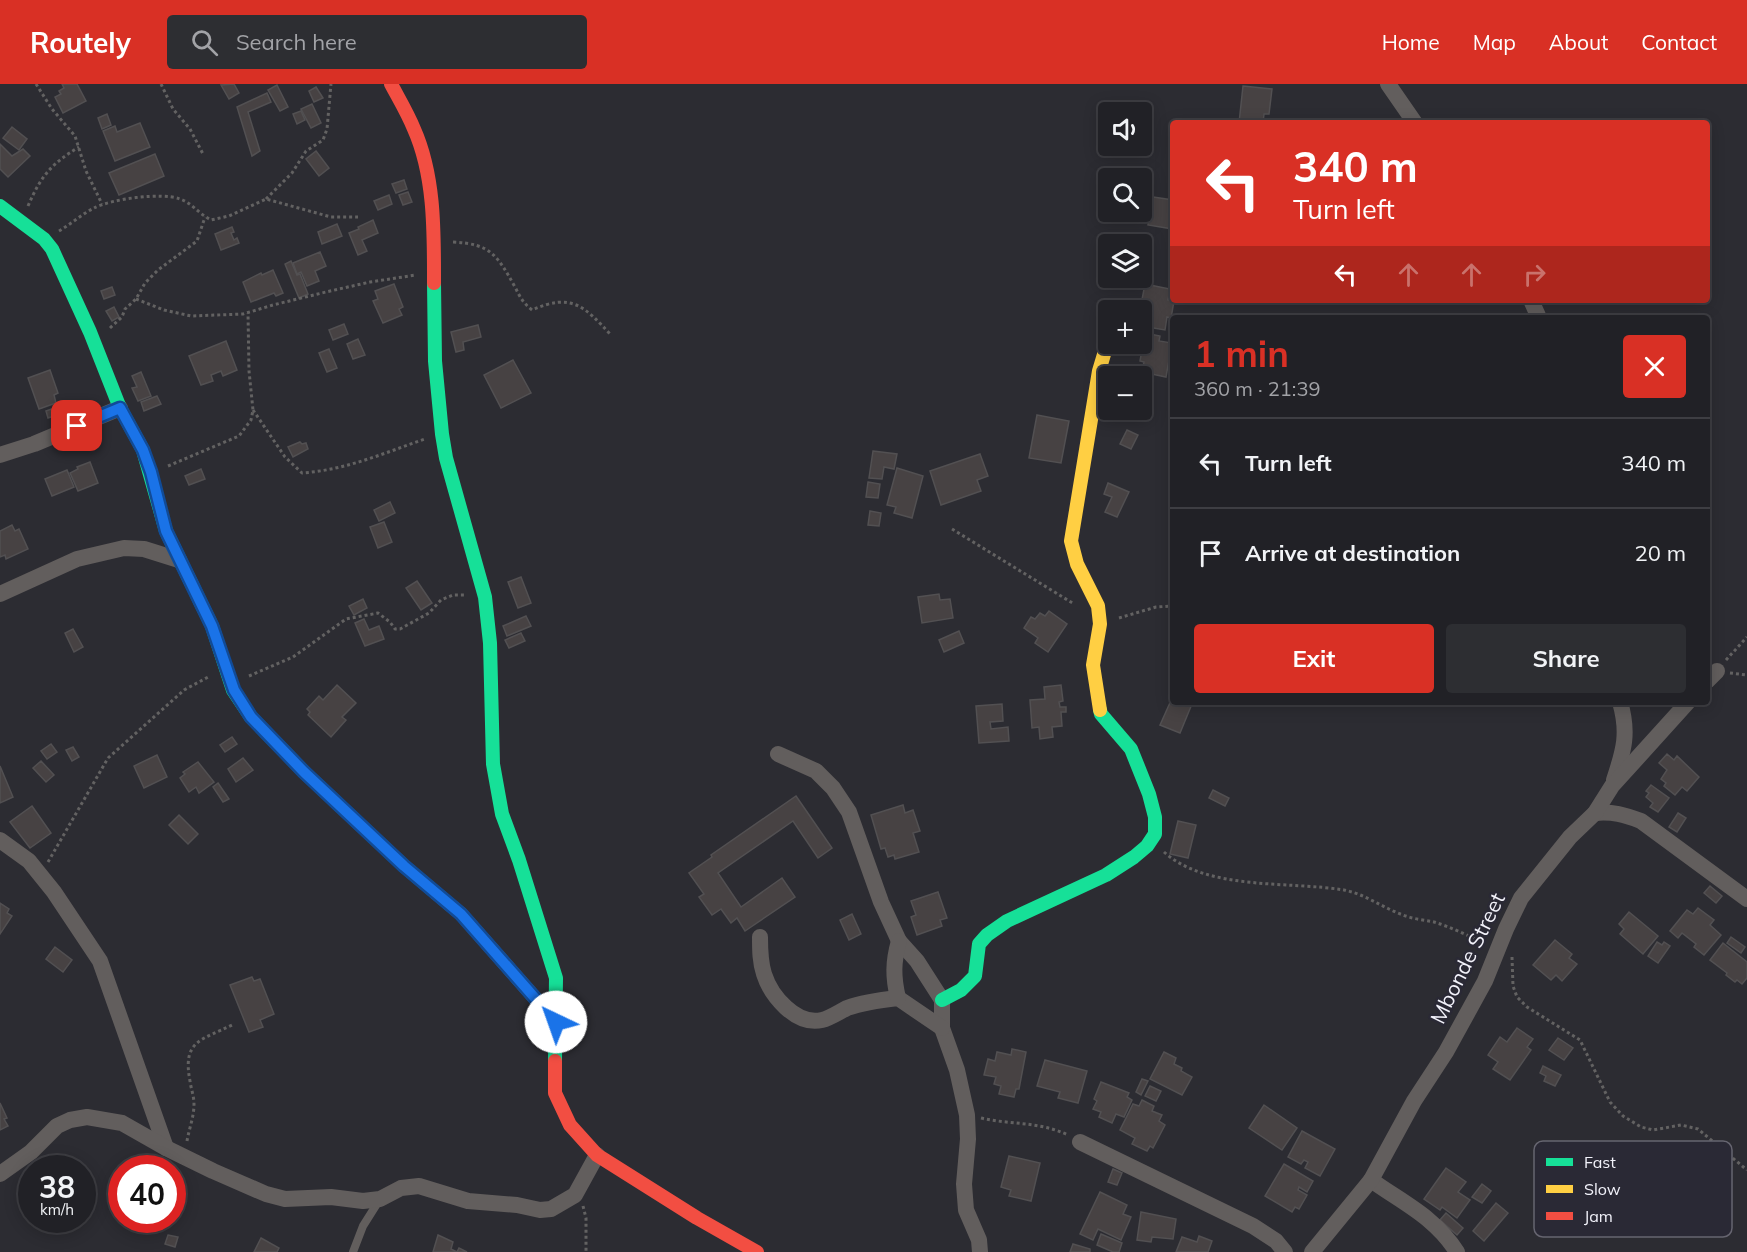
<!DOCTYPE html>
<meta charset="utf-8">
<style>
body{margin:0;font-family:Mulish,sans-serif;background:#2d2e32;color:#f1f3f6;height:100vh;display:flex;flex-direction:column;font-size:22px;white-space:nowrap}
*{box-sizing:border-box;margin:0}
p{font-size:20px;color:#a2a3a7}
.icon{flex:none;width:33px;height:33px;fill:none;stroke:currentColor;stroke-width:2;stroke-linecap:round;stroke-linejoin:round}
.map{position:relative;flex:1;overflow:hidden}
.details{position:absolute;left:1170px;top:231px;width:540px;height:390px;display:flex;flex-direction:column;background:#212126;border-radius:6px;box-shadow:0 3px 15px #0003,0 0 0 2px #3e3e43}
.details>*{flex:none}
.top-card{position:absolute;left:1170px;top:36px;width:540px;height:183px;border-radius:6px;box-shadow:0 3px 15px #0003,0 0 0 2px #3e3e43;background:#d93025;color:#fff;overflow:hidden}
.controls{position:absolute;left:1098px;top:18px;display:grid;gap:12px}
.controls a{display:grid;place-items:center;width:54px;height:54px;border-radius:6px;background:#212126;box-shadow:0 3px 15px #0003,0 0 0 2px #3e3e43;font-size:30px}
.speed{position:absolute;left:18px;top:1071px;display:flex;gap:12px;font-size:30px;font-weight:700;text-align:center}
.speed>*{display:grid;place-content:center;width:78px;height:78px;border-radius:50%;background:#212126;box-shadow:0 3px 15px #0003,0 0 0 2px #3e3e43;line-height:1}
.speed small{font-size:15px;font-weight:400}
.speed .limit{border:9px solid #d22;background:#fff;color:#111}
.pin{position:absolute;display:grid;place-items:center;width:51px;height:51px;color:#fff;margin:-26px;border-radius:12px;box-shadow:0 3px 9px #0006}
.me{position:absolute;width:66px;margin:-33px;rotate:318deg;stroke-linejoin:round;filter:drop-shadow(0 0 4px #0008)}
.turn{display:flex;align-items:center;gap:21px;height:126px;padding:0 24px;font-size:27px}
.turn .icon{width:78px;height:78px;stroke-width:2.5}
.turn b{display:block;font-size:42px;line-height:51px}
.lanes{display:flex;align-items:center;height:57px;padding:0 24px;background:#0003;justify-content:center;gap:30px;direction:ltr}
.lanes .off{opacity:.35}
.round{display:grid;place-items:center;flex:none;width:63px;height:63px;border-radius:6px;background:#2d2e32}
.overview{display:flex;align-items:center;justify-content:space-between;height:102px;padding:0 24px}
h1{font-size:36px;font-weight:700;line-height:45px;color:#d93025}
.button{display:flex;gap:12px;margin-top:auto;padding:12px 24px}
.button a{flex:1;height:69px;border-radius:6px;background:#d93025;color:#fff;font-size:24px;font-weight:700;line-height:69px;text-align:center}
.button a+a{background:#2d2e32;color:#f1f3f6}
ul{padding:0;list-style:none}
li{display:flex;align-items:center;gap:18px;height:90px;padding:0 24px;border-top:2px solid #3e3e43}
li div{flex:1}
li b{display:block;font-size:22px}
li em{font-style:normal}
header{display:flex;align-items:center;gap:36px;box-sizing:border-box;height:84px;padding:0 30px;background:#d93025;color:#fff}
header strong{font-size:28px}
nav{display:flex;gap:33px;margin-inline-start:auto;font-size:21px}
.search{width:420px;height:54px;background:#2d2e32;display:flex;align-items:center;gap:15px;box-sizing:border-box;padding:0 21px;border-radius:6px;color:#a2a3a7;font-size:22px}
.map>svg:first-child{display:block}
.building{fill:#474243;stroke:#525052;stroke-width:1.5}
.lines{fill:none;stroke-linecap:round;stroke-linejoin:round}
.path{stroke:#636262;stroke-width:3;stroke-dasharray:3 3;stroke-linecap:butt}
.lane{stroke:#625e5d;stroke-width:8}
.street{stroke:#625e5d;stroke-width:16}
.fast{stroke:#16e098;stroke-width:14}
.slow{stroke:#ffcf43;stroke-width:14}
.jam{stroke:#f24e42;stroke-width:14}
.route-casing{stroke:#114b97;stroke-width:15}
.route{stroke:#1a73e8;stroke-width:10}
.labels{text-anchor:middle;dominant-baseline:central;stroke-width:5;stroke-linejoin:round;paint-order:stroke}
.street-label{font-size:21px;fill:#f2f2fa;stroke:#2a2935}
.key{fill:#2a2935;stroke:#666570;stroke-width:1.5}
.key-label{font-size:16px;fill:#f2f2fa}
</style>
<header>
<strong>Routely</strong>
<div class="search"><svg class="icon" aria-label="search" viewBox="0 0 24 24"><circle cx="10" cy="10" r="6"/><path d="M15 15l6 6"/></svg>Search here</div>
<nav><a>Home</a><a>Map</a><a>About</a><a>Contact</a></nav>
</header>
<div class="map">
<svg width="1747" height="1168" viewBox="0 0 1747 1168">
<rect width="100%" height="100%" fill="#2c2c32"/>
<g class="building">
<polygon points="62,0 77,0 86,17 63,29 55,13 61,10 59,7 64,4"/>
<polygon points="234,0 239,9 229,15 221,1"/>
<polygon points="277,1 288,23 280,27 268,6"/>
<polygon points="1243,2 1272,5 1269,30 1264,30 1263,39 1239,39"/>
<polygon points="316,3 323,14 314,18 309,7"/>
<polygon points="267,9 271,18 248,28 260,67 252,72 237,23"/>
<polygon points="312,20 321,39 311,44 301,25"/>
<polygon points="301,27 305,36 297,40 293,30"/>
<polygon points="107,30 111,41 102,45 98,34"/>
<polygon points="140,39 150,63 115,77 103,47 115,42 117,48"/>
<polygon points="12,43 27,55 19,66 3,54"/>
<polygon points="0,60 12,72 23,65 30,72 8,93 0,85"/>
<polygon points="316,67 329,84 319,92 306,75"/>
<polygon points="155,70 164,92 119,111 109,89"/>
<polygon points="404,96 407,105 396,109 392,100"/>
<polygon points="408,108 412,118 403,121 399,111"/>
<polygon points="389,111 392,120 378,126 374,117"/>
<polygon points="1153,113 1173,116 1173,145 1148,141"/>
<polygon points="373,136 378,149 362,156 367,167 358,171 349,149 359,145 358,143"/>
<polygon points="337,140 342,152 322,160 318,148"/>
<polygon points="232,143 234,148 231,149 234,156 237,154 239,159 221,166 215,150"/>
<polygon points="320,168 326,182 315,187 319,197 307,202 301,188 297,190 293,179"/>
<polygon points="291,177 297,191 300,190 308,210 299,214 285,180"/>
<polygon points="273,186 283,209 276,212 274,209 251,218 243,198 261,189 262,191"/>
<polygon points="394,200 403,223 399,225 402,231 383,239 373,217 378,215 375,207"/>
<polygon points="1145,200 1170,205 1168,216 1174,217 1171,234 1167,233 1165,246 1142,242 1140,226"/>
<polygon points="112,203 115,211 104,215 101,207"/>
<polygon points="114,223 119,233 112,237 106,227"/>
<polygon points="344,240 348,250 333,256 329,246"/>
<polygon points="478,241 481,253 463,258 464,266 456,268 451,248"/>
<polygon points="1145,249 1160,252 1159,257 1172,259 1166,293 1142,288 1144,278 1140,277"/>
<polygon points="358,255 365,271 353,275 347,260"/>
<polygon points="226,257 237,286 223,292 221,287 211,291 213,297 201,301 189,272"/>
<polygon points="329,265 337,284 327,288 319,269"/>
<polygon points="513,276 531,309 501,324 484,291"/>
<polygon points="50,286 58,309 54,311 56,319 39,325 28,294"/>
<polygon points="141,288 151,312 138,317 132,304 137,303 132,292"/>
<polygon points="157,312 161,320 144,327 141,318"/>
<polygon points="60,322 63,329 48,334 46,327"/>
<polygon points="1037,331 1069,337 1061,379 1029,374"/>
<polygon points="1127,346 1138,351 1131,365 1120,360"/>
<polygon points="300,358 302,360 306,359 308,365 293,373 288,363"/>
<polygon points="873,367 897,370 894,385 884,383 882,395 869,394"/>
<polygon points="980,370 988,392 977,396 981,407 941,421 930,387"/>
<polygon points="90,378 98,399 78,407 70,389 78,385 77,383"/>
<polygon points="897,384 923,392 912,434 894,429 896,423 887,421"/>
<polygon points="201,385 205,395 189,401 185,392"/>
<polygon points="67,386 74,403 52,412 45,395"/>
<polygon points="868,398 880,400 878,414 866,413"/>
<polygon points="1108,399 1129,408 1117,433 1105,428 1112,413 1104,410"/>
<polygon points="390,418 395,429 379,437 374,426"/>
<polygon points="870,427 881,429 879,442 868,441"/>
<polygon points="384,438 392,458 378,464 370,443"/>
<polygon points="12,441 15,447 19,445 28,465 6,475 5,471 0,473 0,447"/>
<polygon points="521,493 531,519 518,524 508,498"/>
<polygon points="417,497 432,519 421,526 406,504"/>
<polygon points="939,510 940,516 950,515 953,534 922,539 918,513"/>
<polygon points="363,515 367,524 354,531 349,522"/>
<polygon points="1049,527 1067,540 1048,568 1035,559 1038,554 1024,544 1031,533 1035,535 1040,529 1045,532"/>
<polygon points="526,532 531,542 507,552 503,542"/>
<polygon points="364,535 369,546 379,542 384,555 365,562 355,539"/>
<polygon points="73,545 83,563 74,568 65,549"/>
<polygon points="959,547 964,559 944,568 939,556"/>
<polygon points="521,549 525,557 509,564 505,556"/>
<polygon points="337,601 356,619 342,633 346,636 331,653 308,631 310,628 307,625 319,612 323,616"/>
<polygon points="1061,601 1063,617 1059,618 1060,623 1066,623 1066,628 1061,628 1062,642 1052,643 1053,653 1040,655 1039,643 1032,644 1030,616 1045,615 1044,603"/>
<polygon points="1173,612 1173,618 1192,620 1180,649 1160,641"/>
<polygon points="1002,620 1003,637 990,638 991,645 1008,643 1009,657 979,659 976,622"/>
<polygon points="232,653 237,660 225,668 220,661"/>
<polygon points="51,660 57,668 47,675 41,667"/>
<polygon points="73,663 79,673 72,677 66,666"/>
<polygon points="1667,670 1674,676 1677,672 1699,693 1687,707 1682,703 1675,711 1664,702 1666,699 1661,695 1667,686 1659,679"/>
<polygon points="157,671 167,693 144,704 134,682"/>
<polygon points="243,674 253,686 236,698 228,685"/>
<polygon points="41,677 54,691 46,698 33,684"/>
<polygon points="198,678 214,698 199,709 196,703 189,708 180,694 185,690 183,688"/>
<polygon points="0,682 13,713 0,719"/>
<polygon points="218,699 229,715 223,718 213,703"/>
<polygon points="1651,701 1669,714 1658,728 1650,723 1653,719 1646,713 1649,709 1646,707"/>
<polygon points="1213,706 1229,714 1225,722 1209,714"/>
<polygon points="796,712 832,764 818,774 793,737 718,789 741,823 782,794 795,813 745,847 737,834 731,839 721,825 712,831 699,813 704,810 689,789 712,773 711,771"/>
<polygon points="903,721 905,729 913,726 920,747 913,749 919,768 895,775 894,771 888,773 885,764 881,765 871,731"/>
<polygon points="32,722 51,749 30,764 10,738"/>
<polygon points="1678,729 1686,734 1677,748 1669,743"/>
<polygon points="179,731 198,750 188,760 169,741"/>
<polygon points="1178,737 1196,741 1188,774 1170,770"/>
<polygon points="1710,802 1722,812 1716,819 1704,809"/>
<polygon points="938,808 947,834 940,836 942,842 917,851 911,833 916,831 911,817"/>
<polygon points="0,819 9,825 7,829 12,832 0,850"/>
<polygon points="1698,824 1714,836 1710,841 1721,851 1704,871 1694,863 1696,860 1682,849 1678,854 1670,847 1687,826 1693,830"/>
<polygon points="1629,828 1658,852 1643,870 1620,850 1624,845 1619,840"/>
<polygon points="852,830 861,850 849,856 840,836"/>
<polygon points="1731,853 1745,863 1741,869 1727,859"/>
<polygon points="1555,856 1572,870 1569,874 1577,880 1562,897 1556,891 1551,896 1533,881"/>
<polygon points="1657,858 1662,861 1664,858 1670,862 1658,879 1648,872"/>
<polygon points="1723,859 1747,878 1747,894 1742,900 1737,896 1735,898 1726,891 1727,889 1710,876"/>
<polygon points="55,863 72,876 63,888 46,875"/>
<polygon points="252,893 254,897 260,895 274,930 260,936 263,943 249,948 230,901"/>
<polygon points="1517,944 1533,955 1527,963 1531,966 1510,996 1493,985 1498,978 1488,971 1500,953 1507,958"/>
<polygon points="1558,954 1573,964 1564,976 1549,966"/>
<polygon points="1012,965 1026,968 1019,1005 1016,1005 1014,1013 999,1010 1001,1002 994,1000 996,993 984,991 988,975 995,977 997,968 1011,971"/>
<polygon points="1164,968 1176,974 1174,980 1182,984 1181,987 1192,993 1182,1011 1150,995"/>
<polygon points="1045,976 1087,987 1078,1019 1058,1014 1060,1008 1037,1002"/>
<polygon points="1543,982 1561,991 1555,1002 1544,997 1546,992 1540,989"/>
<polygon points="1142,995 1148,997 1141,1011 1136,1008"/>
<polygon points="1101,998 1129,1009 1127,1013 1132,1016 1124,1033 1116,1030 1112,1039 1099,1033 1101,1028 1093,1025 1097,1017 1094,1015"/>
<polygon points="1150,1002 1161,1007 1156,1017 1145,1012"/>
<polygon points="1142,1016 1154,1022 1152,1027 1162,1031 1159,1037 1165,1041 1153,1064 1150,1062 1147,1067 1132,1060 1135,1054 1120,1046 1133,1020 1139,1022"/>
<polygon points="0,1019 7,1034 4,1035 8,1042 0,1046"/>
<polygon points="1264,1021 1297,1044 1282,1066 1249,1044"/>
<polygon points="1302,1047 1335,1065 1320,1092 1305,1084 1308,1078 1304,1076 1301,1080 1288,1073"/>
<polygon points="1009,1072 1040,1079 1031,1117 1009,1112 1011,1106 1001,1103"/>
<polygon points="1284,1080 1313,1097 1307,1108 1299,1103 1298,1106 1307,1111 1299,1125 1295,1123 1292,1128 1265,1112"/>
<polygon points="1446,1084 1466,1098 1458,1108 1470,1116 1457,1134 1442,1123 1440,1126 1424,1115"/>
<polygon points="1113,1085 1122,1089 1117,1101 1108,1098"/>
<polygon points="1482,1100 1491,1107 1482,1119 1472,1113"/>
<polygon points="1100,1108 1127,1121 1123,1130 1131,1133 1121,1156 1098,1145 1093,1156 1080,1150"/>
<polygon points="1496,1119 1508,1129 1484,1157 1473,1147"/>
<polygon points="1141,1128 1176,1135 1173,1155 1152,1153 1151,1158 1137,1156"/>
<polygon points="1446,1129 1463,1144 1457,1151 1440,1136"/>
<polygon points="1101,1150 1122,1159 1119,1168 1113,1168 1097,1161"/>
<polygon points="168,1151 178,1153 175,1163 165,1160"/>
<polygon points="438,1151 453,1158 451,1165 457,1168 459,1164 467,1168 433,1168"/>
<polygon points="1199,1152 1212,1157 1208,1168 1176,1168 1182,1153 1197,1158"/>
<polygon points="261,1154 279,1164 277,1168 254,1168"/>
<polygon points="1073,1160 1090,1165 1090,1168 1070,1168"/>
</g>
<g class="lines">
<g class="path">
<polyline points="36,0 52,25 75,52 86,87 102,120"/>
<polyline points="161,0 173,25 190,45 203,70"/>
<polyline points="266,115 292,89 306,67 323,56 327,45 331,0"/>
<path d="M28 122C41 92 51 80 79 63"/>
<path d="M59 147C71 140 82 130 94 124 111 115 162 108 180 115 192 119 199 130 211 136L229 132 266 115 331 133H358"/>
<path d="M453 158C491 160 497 171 515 203 520 213 523 219 532 226 572 208 585 223 611 251"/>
<polyline points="136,215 164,226 191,232 243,230 273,221 326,208 370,198 416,191"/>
<polyline points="110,244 122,233 125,225 136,215 145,199 158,186 197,157 205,133"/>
<path d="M253 326 285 373 302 389C346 386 384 369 425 355"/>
<polyline points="168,382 239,352 251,336 253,326 249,287 248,229"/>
<polyline points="952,445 1074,520"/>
<polyline points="1119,534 1156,523 1173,522"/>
<polyline points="1726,576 1747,553"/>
<polyline points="1730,589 1747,591"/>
<polyline points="249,592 293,573 346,535 378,529 390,538 395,545 400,545 429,529 441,516 453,511 465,511"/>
<path d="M1164 768C1207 807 1290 797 1344 806 1365 810 1383 824 1403 831 1413 835 1424 836 1434 838 1451 843 1468 852 1485 859"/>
<polyline points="48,778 108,674 184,606 210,592"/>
<polyline points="1512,873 1513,902 1517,913 1527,923 1580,956 1610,1018 1623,1032 1641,1043 1653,1046 1681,1041 1698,1045 1747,1086"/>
<path d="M981 1034C1011 1041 1038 1037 1068 1051"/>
<path d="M187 1057C189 1045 194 1033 194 1020 194 1012 191 1005 190 997 182 956 202 956 232 941"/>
<polyline points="583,1122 586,1134 586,1168"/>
</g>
<polyline class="lane" points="353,1168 363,1142 380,1115"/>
<g class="street">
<polyline points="1388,0 1415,39"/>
<polyline points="1531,216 1539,234"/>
<polyline points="0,371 34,360 120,324"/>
<polyline points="0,510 77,475 124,464 144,465 179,476"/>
<polyline points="1707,597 1717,587"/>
<polyline points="778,670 816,687 833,704 849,728 881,818 899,857 917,877 942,916 942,944 957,986 967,1031 968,1055 964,1100 966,1126 979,1156 980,1168"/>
<path d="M1614 696C1624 666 1629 649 1620 618"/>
<path d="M1595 729C1612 727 1625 731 1641 737L1747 815"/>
<polyline points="0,756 29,777 54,808 100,877 166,1064"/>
<path d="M760 853C760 866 760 878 764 890 771 912 796 942 822 936 830 934 839 928 847 924 864 918 880 916 898 914L942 944"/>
<path d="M898 914C893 893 893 878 899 857"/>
<polyline points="1080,1058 1253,1142 1276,1157 1285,1168"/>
<polyline points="0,1090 31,1068 57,1042 70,1036 87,1033 122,1039 166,1064 213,1087 266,1110 285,1115 331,1113 363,1117 380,1115 401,1104 419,1102 468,1117 517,1121 540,1126 551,1125 575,1111 597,1071"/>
<path d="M1371 1096C1403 1119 1435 1133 1457 1168"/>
<polyline points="1312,1168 1371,1096 1414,1017 1446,968 1485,897 1506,845 1521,814 1570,753 1595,729 1612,702 1688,618"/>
</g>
<g class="fast">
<polyline points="0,122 44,155 52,165 90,248 120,324 143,366 166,447 212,542 233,606 251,633 304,688 404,782 436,809"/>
<polyline points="434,199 435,277 442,350 446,374 485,513 490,559 493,680 502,730 519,776 556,894 555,977"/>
<polyline points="942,916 961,906 975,892 979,860 987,851 1007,837 1106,791 1134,773 1147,762 1155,750 1155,733 1149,710 1131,665 1101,630 1100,626"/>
</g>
<g class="slow">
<polyline points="1100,626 1093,581 1100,540 1098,522 1077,480 1071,457 1099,287 1108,257"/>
<polyline points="436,809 461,830 556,938"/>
</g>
<g class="jam">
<path d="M391 0C399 15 408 30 414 45 435 92 434 149 434 199"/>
<polyline points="555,977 555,1009 570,1041 597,1071 697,1134 757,1168"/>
</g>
</g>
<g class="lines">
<g class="route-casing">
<polyline id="route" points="77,342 120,324 143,366 151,388 166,447 212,542 234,606 251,633 304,688 404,782 461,830 556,938"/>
</g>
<use href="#route" class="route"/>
</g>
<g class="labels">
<g class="street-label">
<text transform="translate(1467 874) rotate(-64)">Mbonde Street</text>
</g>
</g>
<rect x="1534" y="1057" width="198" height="96" rx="9" class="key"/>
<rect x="1546" y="1074" width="27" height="8" fill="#16e098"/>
<rect x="1546" y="1101" width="27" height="8" fill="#ffcf43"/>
<rect x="1546" y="1128" width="27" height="8" fill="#f24e42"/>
<g class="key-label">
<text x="1584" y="1084">Fast</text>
<text x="1584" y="1111">Slow</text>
<text x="1584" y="1138">Jam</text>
</g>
</svg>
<div class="controls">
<a><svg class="icon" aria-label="sound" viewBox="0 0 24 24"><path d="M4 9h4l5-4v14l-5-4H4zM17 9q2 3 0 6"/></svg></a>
<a><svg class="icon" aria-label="search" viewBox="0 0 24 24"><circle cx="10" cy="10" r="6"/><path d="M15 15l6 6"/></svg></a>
<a><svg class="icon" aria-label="layers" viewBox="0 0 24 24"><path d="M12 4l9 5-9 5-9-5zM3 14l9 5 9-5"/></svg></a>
<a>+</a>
<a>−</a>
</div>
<div class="speed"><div>38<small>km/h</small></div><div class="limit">40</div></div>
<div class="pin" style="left:77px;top:342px;background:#d93025"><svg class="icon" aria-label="arrive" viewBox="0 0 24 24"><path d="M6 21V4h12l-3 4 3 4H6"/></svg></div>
<svg class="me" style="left:556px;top:938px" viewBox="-20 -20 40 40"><circle r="19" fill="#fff"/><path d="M0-13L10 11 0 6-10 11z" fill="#1a73e8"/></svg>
<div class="top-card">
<div class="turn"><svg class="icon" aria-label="left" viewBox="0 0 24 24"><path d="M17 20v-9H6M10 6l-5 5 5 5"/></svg><div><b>340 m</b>Turn left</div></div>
<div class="lanes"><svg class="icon" aria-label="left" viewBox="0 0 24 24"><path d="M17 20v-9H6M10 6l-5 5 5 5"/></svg><svg class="icon off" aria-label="ahead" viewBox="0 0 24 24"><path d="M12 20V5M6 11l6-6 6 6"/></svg><svg class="icon off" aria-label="ahead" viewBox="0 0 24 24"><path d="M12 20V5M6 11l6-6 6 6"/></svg><svg class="icon off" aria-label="right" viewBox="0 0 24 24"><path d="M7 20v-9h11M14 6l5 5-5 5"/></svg></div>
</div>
<section class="details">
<div class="overview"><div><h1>1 min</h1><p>360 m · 21:39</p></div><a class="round" style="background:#d93025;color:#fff"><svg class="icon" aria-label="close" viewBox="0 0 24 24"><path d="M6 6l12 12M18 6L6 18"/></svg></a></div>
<ul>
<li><svg class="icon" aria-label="left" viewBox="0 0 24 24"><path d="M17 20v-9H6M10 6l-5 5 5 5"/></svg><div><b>Turn left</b></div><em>340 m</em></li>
<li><svg class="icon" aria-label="arrive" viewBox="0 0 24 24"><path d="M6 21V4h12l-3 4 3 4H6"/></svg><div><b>Arrive at destination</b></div><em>20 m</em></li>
</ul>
<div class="button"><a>Exit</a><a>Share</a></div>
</section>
</div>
